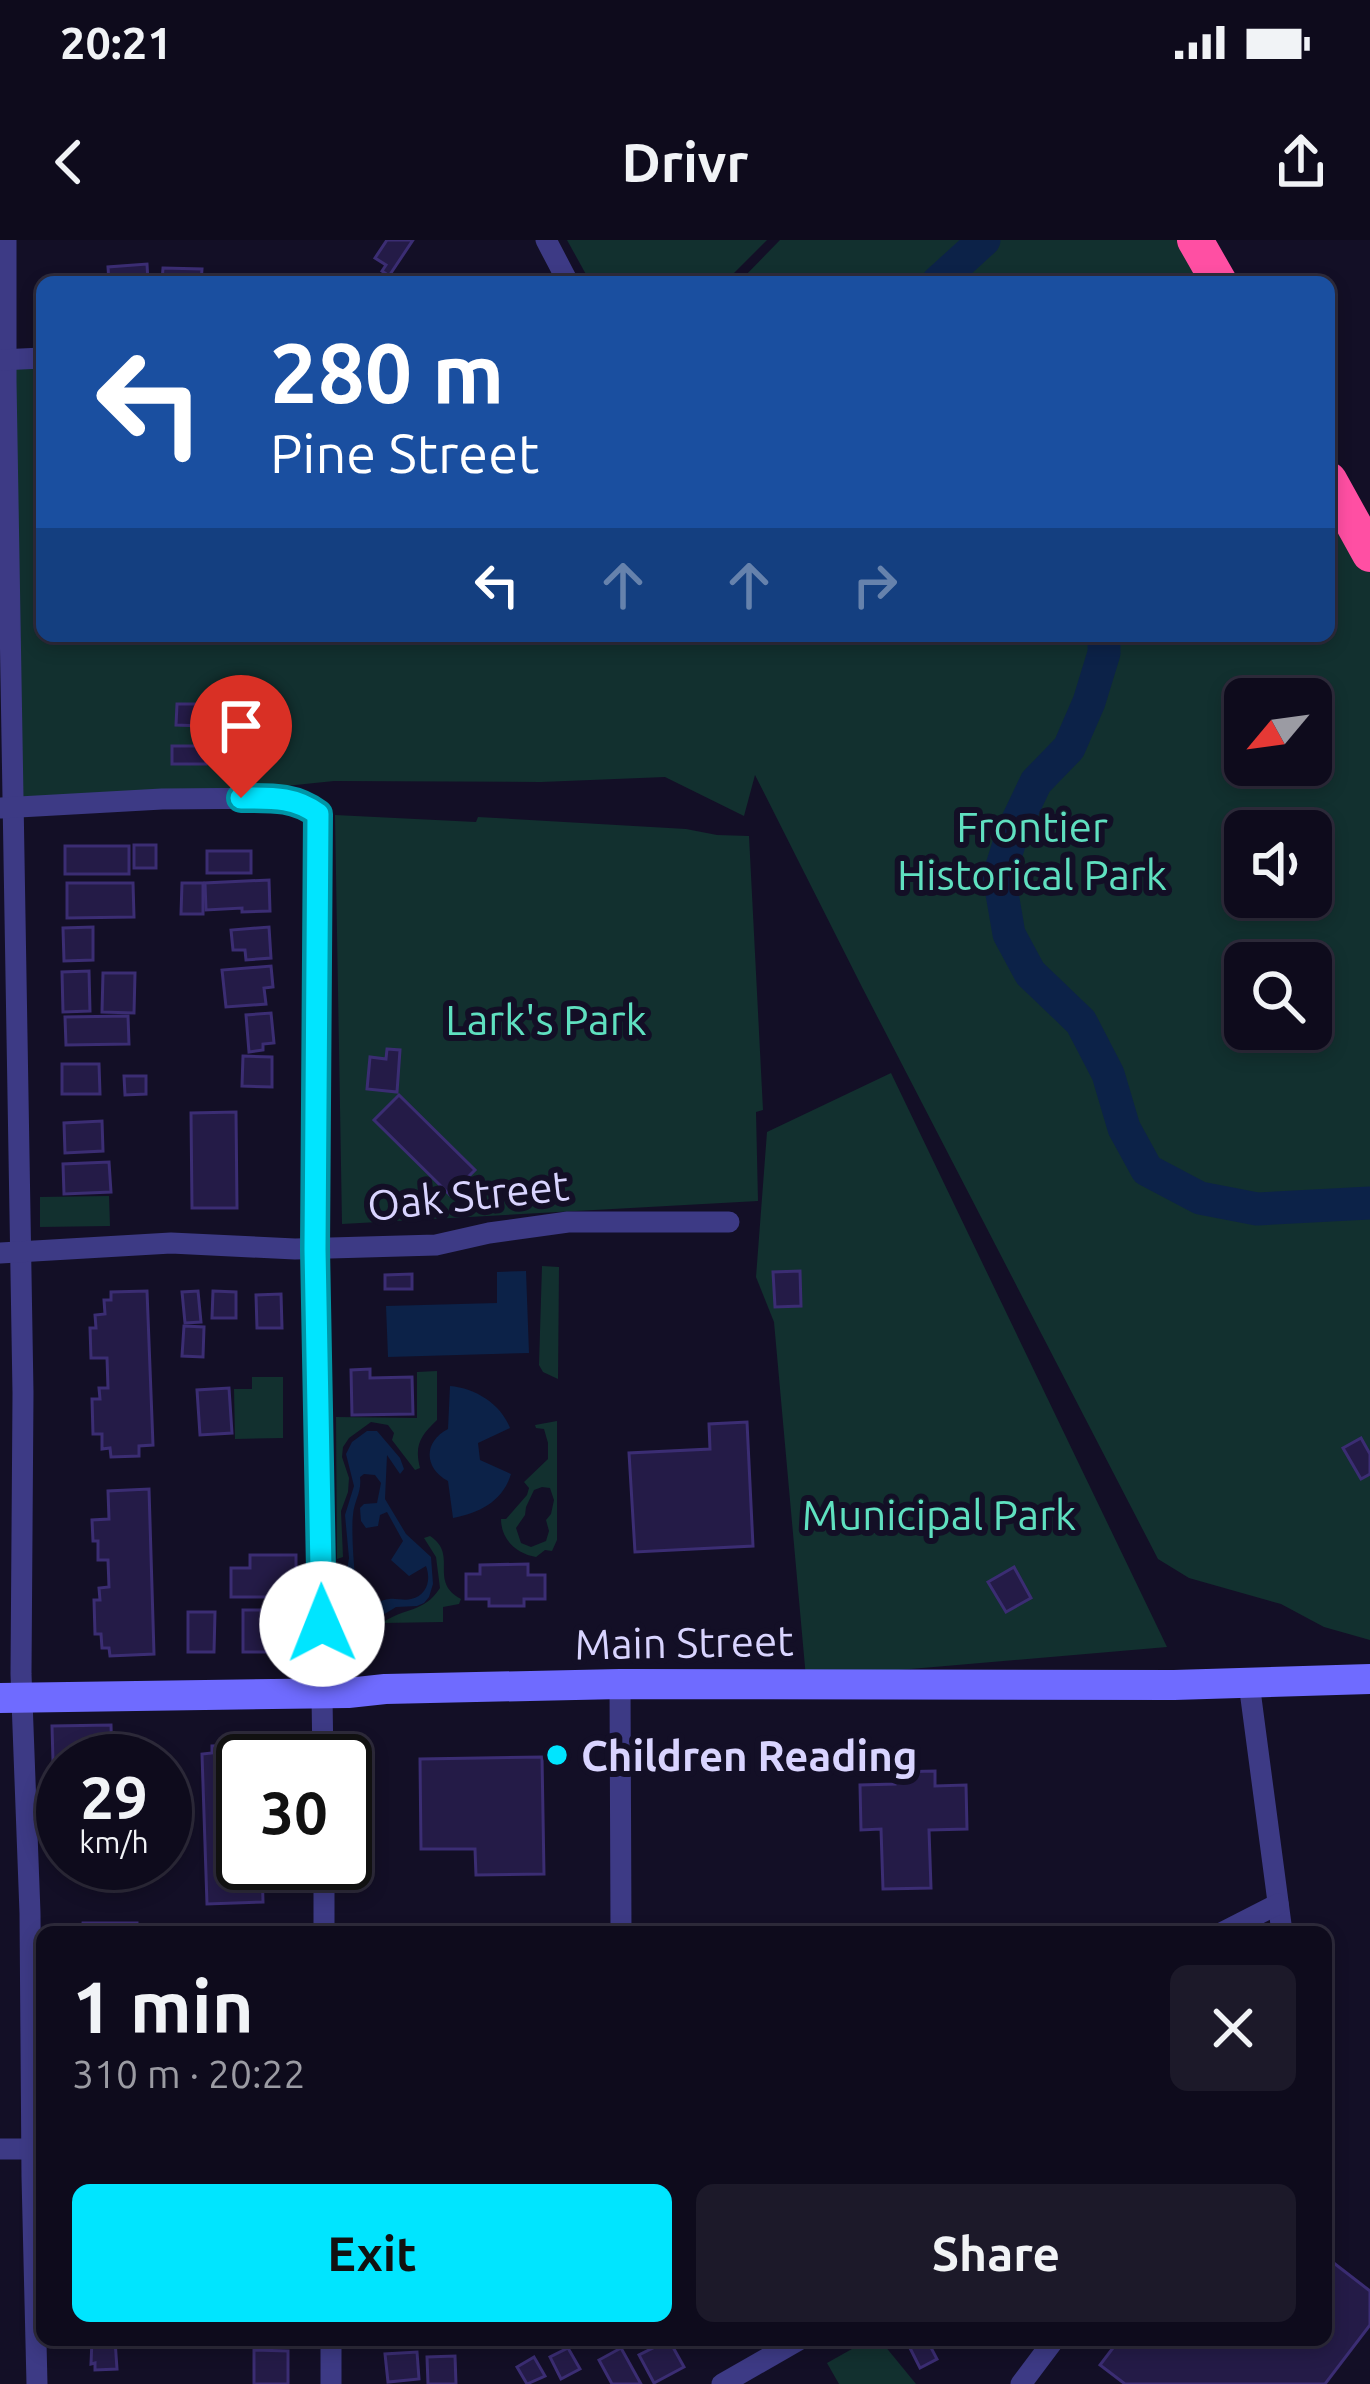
<!DOCTYPE html>
<meta charset="utf-8">
<style>
body{margin:0;font-family:Ubuntu,sans-serif;background:#1c1929;color:#f1f3f6;height:100vh;display:flex;flex-direction:column;font-size:45px;white-space:nowrap}
*{box-sizing:border-box;margin:0}
p{font-size:39px;color:#9b9ba3}
.icon{flex:none;width:66px;height:66px;fill:none;stroke:currentColor;stroke-width:2;stroke-linecap:round;stroke-linejoin:round}
.map{position:relative;flex:1;overflow:hidden}
.side{position:absolute;left:36px;top:1686px;width:1296px;height:420px;display:flex;flex-direction:column;background:#0e0b1c;border-radius:18px;box-shadow:0 6px 18px #0003,0 0 0 3px #2e2b3b}
.side>*{flex:none}
.top-card{position:absolute;left:36px;top:36px;width:1299px;height:366px;border-radius:18px;box-shadow:0 6px 18px #0003,0 0 0 3px #2e2b3b;background:#1a4fa0;color:#fff;overflow:hidden}
.needle{width:78px;rotate:241deg}
.tools{position:absolute;left:1224px;top:438px;display:grid;gap:24px}
.tools a{display:grid;place-items:center;width:108px;height:108px;border-radius:18px;background:#0e0b1c;box-shadow:0 6px 18px #0003,0 0 0 3px #2e2b3b;font-size:60px}
.speed{position:absolute;left:36px;top:1494px;display:flex;gap:24px;font-size:60px;font-weight:700;text-align:center}
.speed>*{display:grid;place-content:center;width:156px;height:156px;border-radius:50%;background:#0e0b1c;box-shadow:0 6px 18px #0003,0 0 0 3px #2e2b3b;line-height:1}
.speed small{font-size:30px;font-weight:400}
.speed .limit{border:6px solid #111;border-radius:18px;background:#fff;color:#111}
.pin{position:absolute;display:grid;place-items:center;width:102px;height:102px;color:#fff;margin:-123px -51px;border-radius:50% 50% 50% 0;rotate:-45deg;box-shadow:0 0 12px #0007}
.pin .icon{rotate:45deg}
.me{position:absolute;width:132px;margin:-66px;rotate:359deg;stroke-linejoin:round;filter:drop-shadow(0 0 9px #0008)}
.turn{display:flex;align-items:center;gap:42px;height:252px;padding:0 36px;font-size:54px}
.turn .icon{width:156px;height:156px;stroke-width:2.5}
.turn b{display:block;font-size:84px;line-height:102px}
.lanes{display:flex;align-items:center;height:114px;padding:0 36px;background:#0003;justify-content:center;gap:60px;direction:ltr}
.lanes .off{opacity:.35}
.round{display:grid;place-items:center;flex:none;width:126px;height:126px;border-radius:18px;background:#1c1929}
.summary{display:flex;align-items:center;justify-content:space-between;height:204px;padding:0 36px}
h1{font-size:72px;font-weight:700;line-height:90px}
.primary-button{display:flex;gap:24px;margin-top:auto;padding:24px 36px}
.primary-button a{flex:1;height:138px;border-radius:18px;background:#00e5ff;color:#111;font-size:48px;font-weight:700;line-height:138px;text-align:center}
.primary-button a+a{background:#1c1929;color:#f1f3f6}
.status{display:flex;justify-content:space-between;align-items:center;height:84px;padding:0 60px;background:#0e0b1c;direction:ltr}
.status svg{height:33px;fill:currentColor}
header{display:flex;justify-content:space-between;align-items:center;height:156px;padding:0 36px;background:#0e0b1c;font-size:54px;font-weight:700}
.map>svg:first-child{display:block}
.green{fill:#12302f;fill-rule:evenodd}
.water{fill:#0c2248;fill-rule:evenodd}
.lines{fill:none;stroke-linecap:round;stroke-linejoin:round}
.river{stroke:#0c2248;stroke-width:33}
.building{fill:#241b47;stroke:#3b2d73;stroke-width:3}
.street{stroke:#3d3a85;stroke-width:21}
.secondary{stroke:#6f6bff;stroke-width:30}
.highway{stroke:#ff4fa3;stroke-width:36}
.route-casing{stroke:#0095a6;stroke-width:30}
.route{stroke:#00e5ff;stroke-width:21}
.poi-dot{fill:#00e5ff;stroke:#130f26;stroke-width:4.5}
.labels{text-anchor:middle;dominant-baseline:central;stroke-width:12;stroke-linejoin:round;paint-order:stroke}
.park-label{font-size:42px;fill:#5fe0c0;stroke:#130f26}
.street-label{font-size:42px;fill:#d9d4ff;stroke:#130f26}
.poi-label{font-size:42px;font-weight:bold;fill:#d9d4ff;stroke:#130f26;text-anchor:start}
</style>
<div class="status"><b>20:21</b><svg viewBox="0 0 49 12"><path d="M0 12V9h3v3zM5 12V6h3v6zM10 12V3h3v9zM15 12V0h3v12zM26 1h20v11H26zM47 4h2v5h-2z"/></svg></div>
<header><svg class="icon" aria-label="back" viewBox="0 0 24 24"><path d="M15 5l-7 7 7 7"/></svg>Drivr<svg class="icon" aria-label="share" viewBox="0 0 24 24"><path d="M12 15V3M7 8l5-5 5 5M5 13v7h14v-7"/></svg></header>
<div class="map">
<svg width="1370" height="2144" viewBox="0 0 1370 2144">
<rect width="100%" height="100%" fill="#130f26"/>
<g class="green">
<polygon points="567,0 767,0 725,42 596,42 588,38"/>
<polygon points="780,0 1196,0 1220,42 739,42"/>
<path d="M42 118V396H1329V240L1370 314V1400L1324 1387 1281 1364 1189 1338 1158 1319 863 749 755 535 744 576 665 537 541 542 334 541 162 559 13 568 6 119ZM1245 459H1311V525H1245ZM1245 591H1311V657H1245ZM1245 723H1311V789H1245Z"/>
<polygon points="335,575 476,582 478,577 686,589 717,595 749,596 763,870 756,872 758,961 342,984"/>
<polygon points="891,833 1167,1407 806,1438 774,1082 756,1037 767,892"/>
<polygon points="109,956 110,986 40,987 40,957"/>
<polygon points="542,1026 559,1027 558,1139 543,1132 539,1125"/>
<path d="M437 1131V1180C421 1195 414 1205 420 1228L415 1230 392 1200 394 1193 388 1185 371 1182 349 1198 343 1207 342 1217 349 1238 348 1252 341 1271 343 1317 337 1319 336 1177 417 1178V1132Z"/>
<polygon points="252,1137 283,1137 283,1198 235,1199 234,1149 252,1149"/>
<path d="M557 1181V1300L552 1311 545 1310 536 1317C517 1314 501 1300 501 1279H506L527 1255 529 1248 524 1242 548 1219V1203L544 1189 536 1188 535 1185ZM542 1247 550 1248 554 1260 551 1274 546 1280 549 1291 546 1301 531 1307 521 1303 516 1288 525 1275 526 1267 534 1250Z"/>
<path d="M430 1296C459 1315 428 1341 461 1359L459 1364 443 1367V1382L382 1383C405 1367 424 1373 440 1348L436 1317 424 1298Z"/>
<polygon points="868,2100 880,2100 916,2144 839,2144 827,2123"/>
</g>
<g class="water">
<polygon points="526,1031 529,1113 388,1117 386,1066 497,1063 497,1032"/>
<path d="M450 1146C475 1148 501 1164 510 1188L478 1203 480 1220 511 1234C503 1261 480 1273 453 1278L448 1241C424 1228 423 1202 448 1189Z"/>
<path d="M367 1191H377L400 1218 404 1229 400 1234 387 1215 385 1259 406 1294 431 1317 433 1344 429 1357 424 1363 417 1366 396 1367 378 1378 366 1377 350 1355 346 1336 349 1318 345 1275 354 1246 346 1214 352 1202ZM364 1234 375 1235 381 1243 377 1263 364 1264 360 1268 361 1281 366 1288 378 1286 380 1275 387 1272 403 1301 391 1320 409 1336 426 1326C431 1339 428 1355 411 1359 404 1361 397 1358 389 1359 380 1360 378 1363 370 1368 367 1367 364 1366 362 1364 354 1355 351 1288 353 1275 354 1261 362 1252 360 1237Z"/>
</g>
<g class="lines">
<g class="river">
<polyline points="938,42 984,0"/>
<polyline points="1104,396 1104,413 1089,462 1069,508 1036,542 1014,588 999,636 1009,694 1030,733 1081,782 1108,834 1124,888 1147,930 1200,958 1257,969 1370,963"/>
</g>
</g>
<g class="building">
<polygon points="387,0 413,0 389,36 382,31 386,25 375,18"/>
<polygon points="147,24 148,42 109,42 108,27"/>
<polygon points="163,28 202,29 201,42 162,42"/>
<polygon points="177,464 202,464 202,486 176,485"/>
<rect x="172" y="506" width="34" height="18"/>
<rect x="134" y="605" width="22" height="23"/>
<rect x="65" y="606" width="64" height="28"/>
<rect x="207" y="611" width="44" height="22"/>
<polygon points="269,640 270,671 242,672 242,668 206,670 205,643"/>
<polygon points="67,643 133,643 134,677 67,678"/>
<polygon points="182,643 203,643 203,674 181,674"/>
<polygon points="93,687 93,720 64,721 63,688"/>
<polygon points="269,687 271,718 246,720 245,710 233,710 231,690"/>
<polygon points="271,726 273,747 264,748 266,764 226,767 222,730"/>
<polygon points="89,731 90,771 63,772 62,732"/>
<polygon points="103,733 135,733 134,773 102,772"/>
<polygon points="271,773 274,803 263,804 263,810 249,812 246,775"/>
<polygon points="128,776 129,804 66,805 65,777"/>
<polygon points="387,809 400,810 397,852 367,849 370,817 386,819"/>
<polygon points="243,816 272,817 272,847 242,846"/>
<polygon points="62,824 99,824 100,854 62,854"/>
<polygon points="124,836 146,836 146,854 125,855"/>
<polygon points="399,855 475,930 450,955 374,880"/>
<polygon points="236,872 237,968 192,968 191,873"/>
<polygon points="102,881 103,911 65,913 64,883"/>
<polygon points="109,922 111,952 64,954 63,924"/>
<polygon points="800,1031 801,1066 775,1067 773,1032"/>
<polygon points="412,1034 412,1049 385,1049 385,1035"/>
<polygon points="147,1051 153,1205 139,1206 139,1216 111,1217 110,1208 102,1209 102,1194 93,1194 92,1159 100,1159 99,1148 108,1148 107,1118 91,1118 90,1088 96,1088 95,1075 105,1074 104,1060 111,1060 111,1052"/>
<polygon points="198,1051 201,1082 185,1083 182,1052"/>
<polygon points="213,1051 236,1052 236,1078 212,1078"/>
<polygon points="281,1054 282,1088 257,1088 256,1055"/>
<polygon points="184,1086 204,1087 203,1117 182,1116"/>
<polygon points="370,1129 370,1138 412,1137 413,1174 352,1175 351,1130"/>
<polygon points="229,1148 232,1193 200,1195 197,1150"/>
<polygon points="747,1182 753,1306 635,1312 629,1213 710,1209 709,1184"/>
<polygon points="1361,1198 1370,1214 1370,1234 1361,1239 1343,1208"/>
<polygon points="149,1249 154,1414 110,1416 109,1408 102,1408 101,1394 95,1394 94,1360 100,1360 99,1348 109,1347 108,1320 98,1320 98,1301 93,1301 92,1280 109,1279 108,1251"/>
<polygon points="250,1315 296,1315 296,1357 231,1357 231,1328 250,1328"/>
<polygon points="528,1324 528,1335 545,1335 545,1359 524,1359 524,1366 489,1366 489,1359 466,1359 466,1334 480,1334 480,1325"/>
<polygon points="1014,1327 1031,1358 1006,1372 988,1342"/>
<rect x="243" y="1370" width="25" height="42"/>
<polygon points="188,1372 215,1372 214,1412 188,1412"/>
<polygon points="111,1485 112,1521 63,1521 63,1590 55,1590 52,1486"/>
<polygon points="247,1505 247,1512 259,1511 260,1521 243,1521 243,1623 262,1623 263,1662 207,1664 202,1514 212,1513 212,1506"/>
<polygon points="542,1517 544,1634 476,1635 475,1609 421,1609 420,1519"/>
<polygon points="935,1531 935,1546 966,1545 967,1589 929,1590 931,1648 883,1649 881,1589 861,1590 860,1545 895,1544 894,1532"/>
<polygon points="83,1683 137,1683 137,1692 82,1692"/>
<polygon points="1326,2017 1370,2051 1370,2085 1325,2144 1125,2144 1100,2125 1119,2100 1326,2100"/>
<polygon points="92,2100 115,2100 117,2129 95,2130 95,2123 91,2124"/>
<polygon points="669,2100 684,2127 654,2143 639,2115"/>
<polygon points="920,2100 927,2100 937,2119 920,2128 909,2106"/>
<polygon points="568,2108 580,2129 561,2139 550,2117"/>
<polygon points="621,2108 641,2144 612,2144 599,2120"/>
<polygon points="254,2110 288,2111 288,2144 254,2144"/>
<polygon points="417,2112 419,2139 388,2142 385,2114"/>
<polygon points="455,2116 456,2144 428,2144 427,2117"/>
<polygon points="534,2117 545,2136 527,2144 517,2127"/>
</g>
<g class="lines">
<g class="street">
<polyline points="6,0 6,141 23,1153 21,1434 30,1673 32,1937 37,2144"/>
<polyline points="546,0 568,42"/>
<polyline points="0,120 42,118"/>
<polyline points="1,568 162,559 281,558 306,565 318,574 315,1009 323,1521"/>
<polyline points="0,1013 171,1003 295,1009 436,1005 489,993 568,982 729,982"/>
<polyline points="1249,1443 1282,1692"/>
<polyline points="620,1444 621,1692"/>
<polyline points="324,1623 324,1692"/>
<polyline points="1223,1692 1278,1664"/>
<polyline points="0,1909 41,1909"/>
<polyline points="331,2144 331,2100"/>
<polyline points="722,2144 799,2100"/>
<polyline points="1021,2144 1054,2100"/>
</g>
<polyline class="secondary" points="0,1458 348,1453 385,1449 620,1444 1174,1445 1370,1439"/>
<g class="highway">
<polyline points="1195,0 1219,42"/>
<polyline points="1329,240 1370,314"/>
</g>
</g>
<g class="lines">
<g class="route-casing">
<path id="route" d="M241 558C270 558 294 556 318 574L315 1009 322 1384"/>
</g>
<use href="#route" class="route"/>
</g>
<circle class="poi-dot" cx="557" cy="1515" r="12"/>
<g class="labels">
<g class="park-label">
<text x="1032" y="586">Frontier<tspan x="1032" dy="48">Historical Park</tspan></text>
<text x="546" y="779">Lark's Park</text>
<text x="939" y="1274">Municipal Park</text>
</g>
<g class="street-label">
<text transform="translate(468 955) rotate(-6)">Oak Street</text>
<text transform="translate(684 1402) rotate(-1)">Main Street</text>
</g>
<g class="poi-label">
<text x="581" y="1515">Children Reading</text>
</g>
</g>
</svg>
<div class="tools">
<a><svg class="needle" viewBox="-14 -14 28 28"><path d="M0-13l5 13h-10z" fill="#e53935"/><path d="M0 13l5-13h-10z" fill="#9b9ba3"/></svg></a>
<a><svg class="icon" aria-label="sound" viewBox="0 0 24 24"><path d="M4 9h4l5-4v14l-5-4H4zM17 9q2 3 0 6"/></svg></a>
<a><svg class="icon" aria-label="search" viewBox="0 0 24 24"><circle cx="10" cy="10" r="6"/><path d="M15 15l6 6"/></svg></a>
</div>
<div class="speed"><div>29<small>km/h</small></div><div class="limit">30</div></div>
<div class="pin" style="left:241px;top:558px;background:#d93025"><svg class="icon" aria-label="arrive" viewBox="0 0 24 24"><path d="M6 21V4h12l-3 4 3 4H6"/></svg></div>
<svg class="me" style="left:322px;top:1384px" viewBox="-20 -20 40 40"><circle r="19" fill="#fff"/><path d="M0-13L10 11 0 6-10 11z" fill="#00e5ff"/></svg>
<div class="top-card">
<div class="turn"><svg class="icon" aria-label="left" viewBox="0 0 24 24"><path d="M17 20v-9H6M10 6l-5 5 5 5"/></svg><div><b>280 m</b>Pine Street</div></div>
<div class="lanes"><svg class="icon" aria-label="left" viewBox="0 0 24 24"><path d="M17 20v-9H6M10 6l-5 5 5 5"/></svg><svg class="icon off" aria-label="ahead" viewBox="0 0 24 24"><path d="M12 20V5M6 11l6-6 6 6"/></svg><svg class="icon off" aria-label="ahead" viewBox="0 0 24 24"><path d="M12 20V5M6 11l6-6 6 6"/></svg><svg class="icon off" aria-label="right" viewBox="0 0 24 24"><path d="M7 20v-9h11M14 6l5 5-5 5"/></svg></div>
</div>
<section class="side">
<div class="summary"><div><h1>1 min</h1><p>310 m · 20:22</p></div><a class="round"><svg class="icon" aria-label="close" viewBox="0 0 24 24"><path d="M6 6l12 12M18 6L6 18"/></svg></a></div>
<div class="primary-button"><a>Exit</a><a>Share</a></div>
</section>
</div>
